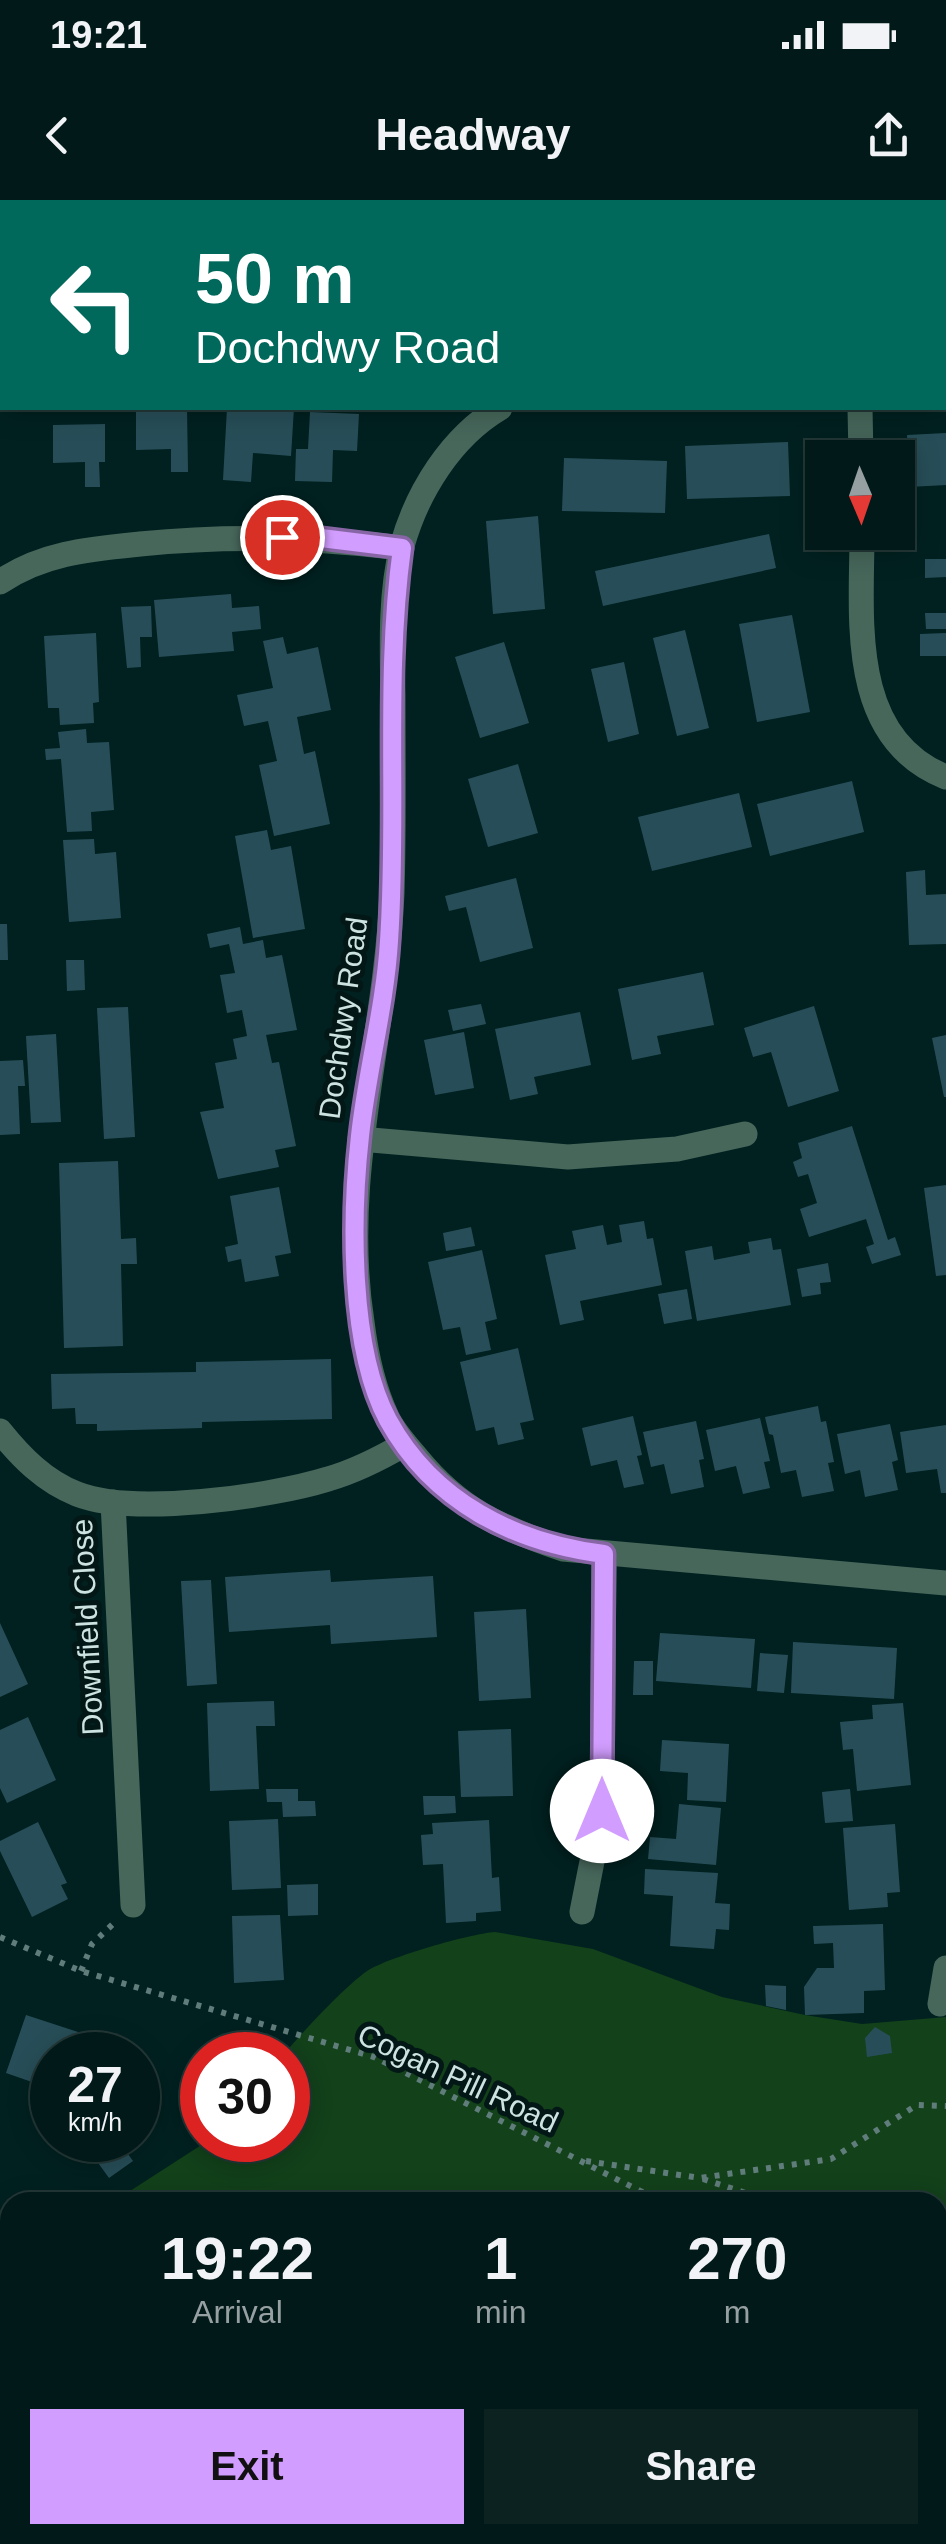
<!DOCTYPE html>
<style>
body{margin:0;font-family:Arial,sans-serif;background:#0b2221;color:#f1f3f6;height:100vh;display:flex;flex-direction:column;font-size:38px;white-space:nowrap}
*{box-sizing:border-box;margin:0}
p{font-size:32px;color:#96a0a2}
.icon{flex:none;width:55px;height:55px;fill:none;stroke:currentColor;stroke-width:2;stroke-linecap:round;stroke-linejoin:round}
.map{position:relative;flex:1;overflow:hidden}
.drawer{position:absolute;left:0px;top:1992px;width:948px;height:352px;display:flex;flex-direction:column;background:#011918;border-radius:30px 30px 0 0;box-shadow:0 5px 25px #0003,0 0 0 2px #233837}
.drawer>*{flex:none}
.top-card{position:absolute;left:0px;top:0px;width:948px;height:210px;box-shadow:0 5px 25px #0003,0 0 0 2px #233837;background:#00695c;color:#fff;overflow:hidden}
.needle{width:65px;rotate:178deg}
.tools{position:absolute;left:805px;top:240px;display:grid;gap:20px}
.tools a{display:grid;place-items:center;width:110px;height:110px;border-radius:0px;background:#011918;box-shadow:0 5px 25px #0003,0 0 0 2px #233837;font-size:50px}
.speed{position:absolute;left:30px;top:1832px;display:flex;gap:20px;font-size:50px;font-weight:700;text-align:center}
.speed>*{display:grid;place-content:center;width:130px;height:130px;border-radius:50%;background:#011918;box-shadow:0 5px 25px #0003,0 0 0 2px #233837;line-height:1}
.speed small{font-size:25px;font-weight:400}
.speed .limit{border:15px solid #d22;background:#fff;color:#111}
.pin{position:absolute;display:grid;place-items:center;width:85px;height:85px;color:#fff;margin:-42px;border:5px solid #fff;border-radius:50%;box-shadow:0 2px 10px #0007}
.me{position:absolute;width:110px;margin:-55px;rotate:0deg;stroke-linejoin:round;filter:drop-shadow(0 0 8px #0008)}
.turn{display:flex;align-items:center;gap:35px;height:210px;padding:0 30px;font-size:45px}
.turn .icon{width:130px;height:130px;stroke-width:2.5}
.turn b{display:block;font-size:70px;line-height:85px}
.eta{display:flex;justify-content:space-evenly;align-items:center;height:170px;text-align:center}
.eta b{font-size:60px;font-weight:700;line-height:70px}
.cta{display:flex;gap:20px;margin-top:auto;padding:20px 30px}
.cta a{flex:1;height:115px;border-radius:0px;background:#d19dfe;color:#111;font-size:40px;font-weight:700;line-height:115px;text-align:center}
.cta a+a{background:#0b2221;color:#f1f3f6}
.status{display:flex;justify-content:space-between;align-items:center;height:70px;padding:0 50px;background:#011918;direction:ltr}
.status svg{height:28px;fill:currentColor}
header{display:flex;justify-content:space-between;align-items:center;height:130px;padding:0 30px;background:#011918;font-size:45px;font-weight:700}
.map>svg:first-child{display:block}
.green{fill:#12411a}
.building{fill:#274e58}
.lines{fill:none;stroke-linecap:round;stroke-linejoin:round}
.path{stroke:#607c7b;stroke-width:6;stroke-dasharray:5 8;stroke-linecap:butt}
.street{stroke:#47675b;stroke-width:25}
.route-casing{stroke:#8866a5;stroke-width:25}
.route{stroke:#d19dfe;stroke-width:18}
.labels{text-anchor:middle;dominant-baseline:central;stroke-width:10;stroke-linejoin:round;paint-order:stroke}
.street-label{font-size:30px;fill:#cde3e2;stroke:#021716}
</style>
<div class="status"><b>19:21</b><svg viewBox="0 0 49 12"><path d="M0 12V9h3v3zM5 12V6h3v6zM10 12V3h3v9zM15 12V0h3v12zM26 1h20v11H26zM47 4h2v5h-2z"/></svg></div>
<header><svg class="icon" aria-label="back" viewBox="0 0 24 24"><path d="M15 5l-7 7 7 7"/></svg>Headway<svg class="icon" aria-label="share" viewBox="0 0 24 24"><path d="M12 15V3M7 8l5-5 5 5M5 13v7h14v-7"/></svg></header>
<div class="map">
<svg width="946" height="2344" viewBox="0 0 946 2344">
<rect width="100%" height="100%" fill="#012120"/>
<path class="green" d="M495 1732 593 1749 722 1797 805 1815 862 1824 946 1817V2344H0V2074L10 2068V2335H938V2002H113L209 1940H288V1855H283C303 1832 343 1788 367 1771 389 1757 469 1734 495 1732Z"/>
<g class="building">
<polygon points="187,208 188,272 171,272 171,249 136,250 136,209"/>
<polygon points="227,208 294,208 291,256 253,253 251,282 223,280"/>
<polygon points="310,212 359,214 357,251 333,250 332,282 295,281 296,249 308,249"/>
<polygon points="105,224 105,262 99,262 100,287 85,287 85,262 53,263 53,225"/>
<polygon points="946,233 946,285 909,287 907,235"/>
<polygon points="788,242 790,296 687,299 685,246"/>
<polygon points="564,258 667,261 665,313 562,311"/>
<polygon points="538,316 545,409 493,414 486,321"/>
<polygon points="769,334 776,368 603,406 595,371"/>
<polygon points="925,359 946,359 946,377 925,378"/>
<polygon points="231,394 232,408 259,406 261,429 232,432 234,451 159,457 154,400"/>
<polygon points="151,406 152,437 140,437 141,467 127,468 121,407"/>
<polygon points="925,413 946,413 946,429 926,429"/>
<polygon points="792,415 810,512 757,522 739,424"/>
<polygon points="685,430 709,528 677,536 653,438"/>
<polygon points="96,433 99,502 93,503 94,523 60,525 59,508 48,508 44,436"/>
<polygon points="946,433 946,456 920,456 920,434"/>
<polygon points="283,437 287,454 318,447 331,510 297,517 304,554 315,551 330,624 274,636 259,565 277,561 268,521 244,526 237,495 273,488 263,441"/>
<polygon points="504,442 529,523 480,538 455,457"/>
<polygon points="624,462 639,534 608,542 591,469"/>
<polygon points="86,529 87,543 109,542 114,610 91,612 92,631 67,632 61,559 46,560 45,549 60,548 58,532"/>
<polygon points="518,564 538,633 488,647 468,579"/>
<polygon points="852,581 864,632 770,656 757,604"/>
<polygon points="739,593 752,647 652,671 638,617"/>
<polygon points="267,630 271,650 291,646 305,729 253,738 235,636"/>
<polygon points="94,639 95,654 116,652 121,718 69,722 63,640"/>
<polygon points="925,670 926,695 946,694 946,744 909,745 906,672"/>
<polygon points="516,678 533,748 480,762 466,707 449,711 445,696"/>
<polygon points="0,724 7,724 8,760 0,760"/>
<polygon points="240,727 243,744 263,740 266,758 282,755 297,830 266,835 272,863 279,862 296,946 275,950 279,967 218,979 200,912 224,908 215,863 237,859 233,839 247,836 242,810 227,813 220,775 235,773 229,744 210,748 207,734"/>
<polygon points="66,760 84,760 85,790 67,791"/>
<polygon points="703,772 714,825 657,836 661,854 632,860 618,789"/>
<polygon points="481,804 486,824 453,831 448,810"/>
<polygon points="814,806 839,891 788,907 771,852 753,857 744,828"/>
<polygon points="128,807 135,937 104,939 97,808"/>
<polygon points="580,812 591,865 534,877 538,894 510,900 495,829"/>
<polygon points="464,832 474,888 435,895 424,840"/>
<polygon points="56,834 61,922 31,923 26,836"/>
<polygon points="946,835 946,897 944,897 932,838"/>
<polygon points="23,860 25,886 18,886 20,934 0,935 0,861"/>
<polygon points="852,926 888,1040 895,1037 901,1055 872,1064 866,1047 874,1044 866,1019 809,1037 800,1009 817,1003 808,974 798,977 793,962 802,958 798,943"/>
<polygon points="118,961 121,1039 136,1038 137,1064 121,1064 123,1146 64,1148 59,963"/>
<polygon points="946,985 946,1075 936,1076 924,988"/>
<polygon points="279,987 291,1053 275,1056 279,1076 245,1082 241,1059 228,1062 225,1047 238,1044 230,996"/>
<polygon points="644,1021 647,1039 653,1038 662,1085 580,1101 584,1120 560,1125 545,1055 576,1049 572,1031 603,1025 607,1045 622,1042 619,1025"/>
<polygon points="471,1027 475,1046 446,1051 443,1033"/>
<polygon points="771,1038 773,1050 781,1049 791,1105 697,1121 685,1051 712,1046 714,1060 750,1053 748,1042"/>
<polygon points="482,1050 497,1119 485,1122 491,1150 466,1155 460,1127 443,1130 428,1062"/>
<polygon points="828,1063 831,1082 820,1083 821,1094 802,1097 797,1069"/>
<polygon points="687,1089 692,1119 664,1124 658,1094"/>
<polygon points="518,1148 534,1220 520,1223 524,1239 498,1245 494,1227 476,1231 460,1162"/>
<polygon points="331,1159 332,1219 202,1222 202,1228 97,1231 97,1224 76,1224 75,1208 52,1209 51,1174 196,1172 196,1162"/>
<polygon points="818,1206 821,1222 826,1221 834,1262 828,1263 834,1291 802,1297 796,1270 781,1273 773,1235 769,1234 765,1217"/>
<polygon points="633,1216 642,1255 637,1256 644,1284 624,1288 617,1260 591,1266 582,1228"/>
<polygon points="760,1218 770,1261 764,1262 770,1288 743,1294 736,1266 715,1271 706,1230"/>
<polygon points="696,1221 704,1259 699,1260 704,1287 671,1294 664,1264 651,1267 643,1232"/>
<polygon points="890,1224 898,1260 892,1262 898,1290 865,1297 860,1270 845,1274 837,1234"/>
<polygon points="946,1225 946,1293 941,1293 937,1269 906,1273 900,1232"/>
<polygon points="330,1370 331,1382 433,1376 437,1437 331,1444 330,1425 229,1432 225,1377"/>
<polygon points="211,1380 217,1484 187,1486 181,1381"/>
<polygon points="526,1409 531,1498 479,1501 474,1412"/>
<polygon points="0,1423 28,1484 0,1497"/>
<polygon points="660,1433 755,1439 751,1488 656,1481"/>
<polygon points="793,1442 897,1448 894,1499 791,1493"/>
<polygon points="760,1453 788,1455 784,1493 757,1491"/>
<polygon points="634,1461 653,1461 653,1495 633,1495"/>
<polygon points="274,1501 275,1526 256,1526 259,1589 210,1591 207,1503"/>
<polygon points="903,1503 911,1585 857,1591 853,1549 843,1550 840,1522 873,1519 872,1505"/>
<polygon points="28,1517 56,1580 7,1603 0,1588 0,1530"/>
<polygon points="511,1529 513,1596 461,1597 458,1531"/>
<polygon points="662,1540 729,1544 726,1602 687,1600 688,1573 660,1571"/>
<polygon points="266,1589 298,1589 298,1601 315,1601 316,1616 283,1617 282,1602 267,1602"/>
<polygon points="850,1589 853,1621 825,1623 822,1592"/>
<polygon points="423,1596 455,1596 456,1613 424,1615"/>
<polygon points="679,1604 721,1608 716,1665 648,1659 650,1637 676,1639"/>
<polygon points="278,1619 281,1688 232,1690 229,1621"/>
<polygon points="489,1620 492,1678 499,1677 501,1711 476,1713 476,1721 446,1723 443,1664 423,1665 421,1635 433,1634 432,1623"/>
<polygon points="38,1622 67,1683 61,1685 68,1699 32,1717 0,1651 0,1641"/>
<polygon points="895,1624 900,1692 887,1693 888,1707 849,1710 843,1628"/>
<polygon points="645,1669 718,1673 715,1703 730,1704 729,1730 716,1729 714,1749 670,1746 673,1696 644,1694"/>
<polygon points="318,1684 318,1715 288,1716 287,1685"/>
<polygon points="280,1715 284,1780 234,1783 232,1716"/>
<polygon points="883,1724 885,1790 864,1791 864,1813 805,1815 804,1787 817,1768 834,1768 833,1743 814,1744 813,1726"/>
<polygon points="765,1785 786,1786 786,1810 766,1806"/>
<polygon points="26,1815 78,1832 71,1855 52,1855 52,1889 6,1873"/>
<polygon points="875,1827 890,1836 892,1853 867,1857 865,1838"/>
<polygon points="86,1940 118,1940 133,1961 109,1978 83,1942"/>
</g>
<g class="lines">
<g class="path">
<polyline points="0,1737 81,1771 374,1857 662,2002"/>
<polyline points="81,1771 92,1744 114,1723"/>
<polyline points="586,1961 700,1978 831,1959 917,1905 946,1906"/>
<polyline points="703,1979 773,2002"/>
<polyline points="938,2078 946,2081"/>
<polyline points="938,2169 946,2175"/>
</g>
<g class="street">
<polyline points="530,0 531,2"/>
<polyline points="945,163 946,163"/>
<path d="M500 208C451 237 417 292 402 346 390 394 392 448 393 497 393 562 394 628 392 693 386 838 339 975 362 1122 366 1154 373 1187 387 1217 394 1232 407 1246 418 1259 460 1310 501 1328 563 1349L946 1383"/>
<polyline points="860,208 861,258"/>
<path d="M862 332C862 418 847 538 946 577"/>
<path d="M0 382C42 353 90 349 140 344 228 335 313 337 402 348"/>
<polyline points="360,939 568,957 677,949 745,934"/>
<path d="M0 1231C21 1257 44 1281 77 1294 133 1316 270 1297 328 1279 356 1271 381 1258 405 1244"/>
<polyline points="113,1302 133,1705"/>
<polyline points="582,1712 602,1611 604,1354"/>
<polyline points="940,1804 946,1768"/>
</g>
</g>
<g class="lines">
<g class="route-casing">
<path id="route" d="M282 337 321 338 402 348C384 478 398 610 389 741 385 807 367 871 360 936 351 1016 349 1148 388 1220 433 1302 515 1343 604 1354L602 1611"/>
</g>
<use href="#route" class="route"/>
</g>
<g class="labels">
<g class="street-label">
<text transform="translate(343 818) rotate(-82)">Dochdwy Road</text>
<text transform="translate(87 1427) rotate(-93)">Downfield Close</text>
<text transform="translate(458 1878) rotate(25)">Cogan Pill Road</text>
</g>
</g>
</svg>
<div class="tools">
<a><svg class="needle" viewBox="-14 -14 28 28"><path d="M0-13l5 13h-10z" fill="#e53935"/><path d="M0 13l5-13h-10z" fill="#96a0a2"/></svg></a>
</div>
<div class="speed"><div>27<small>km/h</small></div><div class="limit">30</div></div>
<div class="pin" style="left:282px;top:337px;background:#d93025"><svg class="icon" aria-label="arrive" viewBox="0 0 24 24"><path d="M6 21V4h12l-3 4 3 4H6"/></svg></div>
<svg class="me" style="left:602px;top:1611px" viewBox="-20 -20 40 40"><circle r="19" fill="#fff"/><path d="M0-13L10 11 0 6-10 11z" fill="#d19dfe"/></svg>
<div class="top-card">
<div class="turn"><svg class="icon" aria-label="left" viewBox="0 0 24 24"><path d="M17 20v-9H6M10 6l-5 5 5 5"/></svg><div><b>50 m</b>Dochdwy Road</div></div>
</div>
<section class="drawer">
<div class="eta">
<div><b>19:22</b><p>Arrival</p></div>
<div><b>1</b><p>min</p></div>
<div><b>270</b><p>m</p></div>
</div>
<div class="cta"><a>Exit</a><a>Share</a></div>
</section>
</div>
